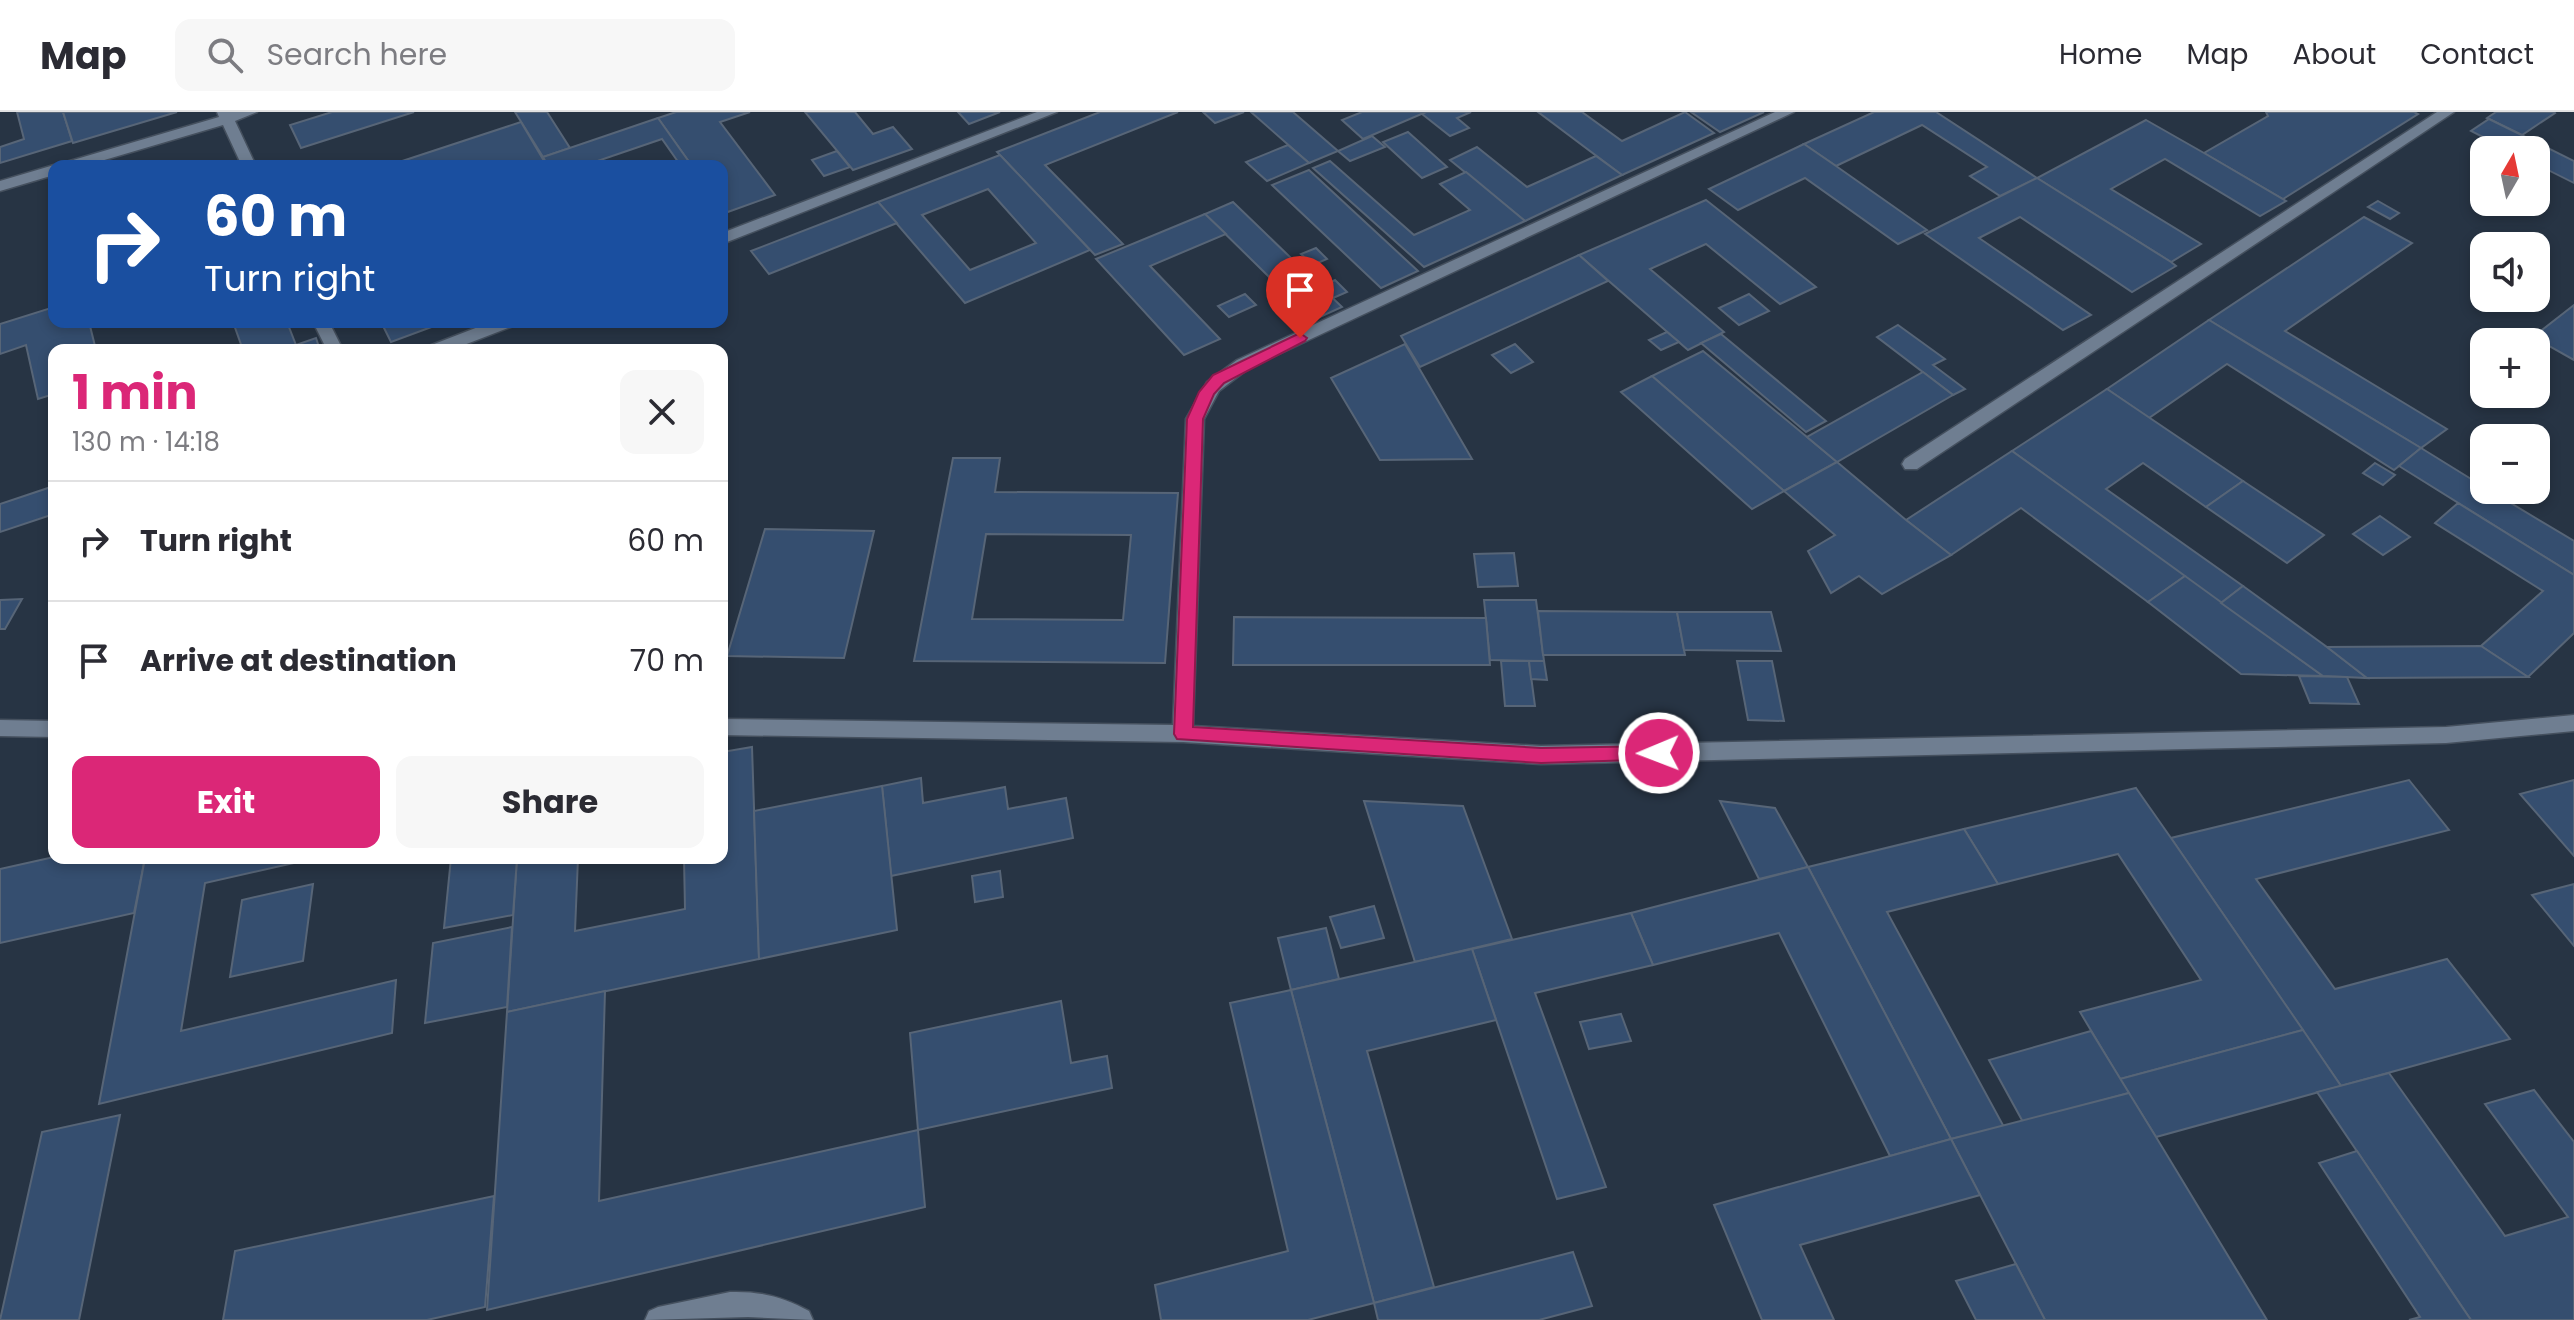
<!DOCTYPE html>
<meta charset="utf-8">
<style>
body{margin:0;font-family:Poppins,sans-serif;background:#f7f7f7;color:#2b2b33;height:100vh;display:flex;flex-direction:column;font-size:30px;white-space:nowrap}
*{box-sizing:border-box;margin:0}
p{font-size:26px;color:#7c7c81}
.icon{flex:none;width:44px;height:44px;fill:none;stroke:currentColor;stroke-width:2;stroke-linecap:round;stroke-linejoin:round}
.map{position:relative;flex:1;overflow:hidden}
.sheet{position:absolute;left:48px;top:232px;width:680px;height:520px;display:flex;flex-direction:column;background:#fff;border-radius:16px;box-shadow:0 4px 12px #0003}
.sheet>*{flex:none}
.banner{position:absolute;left:48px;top:48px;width:680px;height:168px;border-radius:16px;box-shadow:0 4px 12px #0003;background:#1a4fa0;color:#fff;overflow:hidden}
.needle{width:52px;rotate:9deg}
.buttons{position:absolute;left:2470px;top:24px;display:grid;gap:16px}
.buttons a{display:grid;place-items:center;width:80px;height:80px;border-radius:16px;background:#fff;box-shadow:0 4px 12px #0003;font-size:40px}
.pin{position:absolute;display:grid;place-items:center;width:68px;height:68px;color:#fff;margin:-82px -34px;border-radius:50% 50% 50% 0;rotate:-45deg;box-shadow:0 0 8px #0007}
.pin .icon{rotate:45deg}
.me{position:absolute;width:88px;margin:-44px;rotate:269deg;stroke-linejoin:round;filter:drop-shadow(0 0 6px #0008)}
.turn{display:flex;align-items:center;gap:28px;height:168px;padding:0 24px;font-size:36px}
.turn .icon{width:104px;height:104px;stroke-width:2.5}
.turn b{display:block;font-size:56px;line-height:68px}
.round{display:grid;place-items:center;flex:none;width:84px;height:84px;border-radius:16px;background:#f7f7f7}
.summary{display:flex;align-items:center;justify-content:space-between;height:136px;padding:0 24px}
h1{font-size:48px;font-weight:700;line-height:60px;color:#db2777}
.action{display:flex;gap:16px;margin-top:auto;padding:16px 24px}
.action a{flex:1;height:92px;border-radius:16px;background:#db2777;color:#fff;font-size:32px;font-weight:700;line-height:92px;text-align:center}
.action a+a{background:#f7f7f7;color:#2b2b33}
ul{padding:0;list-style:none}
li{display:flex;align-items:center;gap:24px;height:120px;padding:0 24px;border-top:2px solid #e1e1e2}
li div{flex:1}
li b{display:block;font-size:30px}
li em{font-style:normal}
header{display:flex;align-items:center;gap:48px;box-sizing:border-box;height:112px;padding:0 40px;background:#fff;border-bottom:2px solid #e1e1e2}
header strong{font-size:38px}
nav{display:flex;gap:44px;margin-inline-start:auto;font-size:28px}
.search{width:560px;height:72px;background:#f7f7f7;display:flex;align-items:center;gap:20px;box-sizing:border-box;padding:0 28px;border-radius:16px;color:#7c7c81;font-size:30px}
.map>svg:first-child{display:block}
.building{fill:#354e6f;stroke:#576577;stroke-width:2;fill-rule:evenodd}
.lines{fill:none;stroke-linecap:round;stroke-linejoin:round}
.minor-casing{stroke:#45505e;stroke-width:3}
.minor{fill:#6f7e91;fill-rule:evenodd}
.route{fill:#db2777;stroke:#8e194d;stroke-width:2}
</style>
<header>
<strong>Map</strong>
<div class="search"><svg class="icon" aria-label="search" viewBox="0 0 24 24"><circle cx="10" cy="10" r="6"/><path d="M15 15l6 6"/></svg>Search here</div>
<nav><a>Home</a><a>Map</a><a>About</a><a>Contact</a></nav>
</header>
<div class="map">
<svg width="2574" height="1208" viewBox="0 0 2574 1208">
<rect width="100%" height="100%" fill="#273444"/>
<g class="building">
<polygon points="17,0 63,0 72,29 0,51 0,35 24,27"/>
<polygon points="63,0 177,0 73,31"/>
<polygon points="332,0 414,0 301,36 290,13"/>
<polygon points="515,0 547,0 570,36 543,45"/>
<polygon points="676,0 750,0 720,10 775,83 725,101 722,97 722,54 692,54 658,6"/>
<polygon points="805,0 855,0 873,22 893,15 912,37 853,58"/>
<polygon points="958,0 1000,0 969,12"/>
<polygon points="1100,0 1178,0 1045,53 1123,132 1095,143 997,40"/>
<polygon points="1203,0 1244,0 1215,11"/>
<polygon points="1251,0 1293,0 1338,39 1309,51"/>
<polygon points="1362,0 1426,0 1363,27 1342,8"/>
<polygon points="1426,0 1471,0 1457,6 1469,16 1450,24 1422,2"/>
<polygon points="1538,0 1582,0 1622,29 1685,0 1714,21 1622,63"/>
<polygon points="1691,0 1764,0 1720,20"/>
<polygon points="1874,0 1936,0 2037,66 2000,84 1970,64 1987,55 1922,13 1836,54 1804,32"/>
<polygon points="2266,0 2414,0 2418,2 2283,87 2204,41 2268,4"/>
<polygon points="2496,0 2554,0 2555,1 2522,23 2487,6"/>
<polygon points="658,6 692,54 681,54 662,27 583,54 548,54 543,45"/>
<polygon points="2489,7 2574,49 2574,71 2536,52 2536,38 2508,38 2471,19"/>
<polygon points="2146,8 2204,41 2286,89 2260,104 2165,47 2111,77 2201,132 2171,150 2037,66"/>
<polygon points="521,10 544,49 529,54 387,54"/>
<polygon points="1408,20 1447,55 1422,66 1383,30"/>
<polygon points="1372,24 1385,35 1350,49 1338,39"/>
<polygon points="1804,32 1836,54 1927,118 1898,132 1805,66 1738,98 1709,77"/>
<polygon points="1288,33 1309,51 1267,69 1246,50"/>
<polygon points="1477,35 1527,75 1596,44 1622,63 1525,109 1450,48"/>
<polygon points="837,39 850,55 824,64 812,48"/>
<path d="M1000 43 1090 138 965 191 878 90ZM988 77 1036 131 970 158 922 103Z"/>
<polygon points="1330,49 1414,123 1470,98 1440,72 1466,60 1525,109 1424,155 1313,56"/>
<polygon points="1309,58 1418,159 1381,176 1272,73"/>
<polygon points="2037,66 2171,150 2176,154 2132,180 2020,105 1979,126 2091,203 2063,218 1925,122"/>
<polygon points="1706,88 1816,175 1780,192 1706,132 1650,157 1724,220 1688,238 1579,143"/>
<polygon points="2378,89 2399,101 2390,107 2368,95"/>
<polygon points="878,90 897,111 769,162 751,139"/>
<polygon points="1233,90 1321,175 1342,195 1313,208 1205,102"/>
<polygon points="1205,102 1226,122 1150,154 1220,227 1184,243 1096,147"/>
<polygon points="2364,105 2412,131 2285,219 2447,317 2421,336 2209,208"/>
<polygon points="1316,136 1327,147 1313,153 1301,142"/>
<polygon points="1579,143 1608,169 1420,255 1401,224"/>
<polygon points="1335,168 1347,180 1333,186 1321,175"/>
<polygon points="1245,182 1256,193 1229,205 1218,194"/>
<polygon points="1749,182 1769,199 1739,213 1719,196"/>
<polygon points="2574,193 2574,248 2533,225"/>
<polygon points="54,195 54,210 89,210 96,238 54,238 54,282 38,287 26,233 0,242 0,212"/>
<polygon points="2209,208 2253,235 2421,336 2394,358 2227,252 2149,306 2107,277"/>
<polygon points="233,210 287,210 296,233 316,226 320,238 243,238"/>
<polygon points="381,210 445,210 391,230"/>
<polygon points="1898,213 1945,247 1933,253 1965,277 1953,283 1877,225"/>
<polygon points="1667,220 1679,230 1661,238 1649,228"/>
<polygon points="1721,222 1826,309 1806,320 1701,231"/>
<polygon points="1405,232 1472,347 1380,348 1331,266"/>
<polygon points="1515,232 1533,250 1511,261 1492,243"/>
<polygon points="1703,239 1807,325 1837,350 1784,379 1652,264"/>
<polygon points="1923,260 1953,283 1837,350 1807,325"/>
<polygon points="1652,264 1784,379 1752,397 1621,280"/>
<polygon points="2107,277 2243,369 2206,395 2143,351 2106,377 2243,474 2221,491 2012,339"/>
<polygon points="2421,336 2484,375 2484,378 2489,378 2574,429 2574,463 2399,354"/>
<polygon points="2012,339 2058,372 2185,464 2148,490 2021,396 1951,443 1906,408"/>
<path d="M953 346H1000L995 380 1178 381 1165 551 914 549ZM986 422 1131 423 1123 508 972 507Z"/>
<polygon points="1837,350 1906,408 1951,443 1882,482 1859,464 1831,481 1808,439 1835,423 1784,379"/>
<polygon points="2375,351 2395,363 2383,373 2363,361"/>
<polygon points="2243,369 2324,423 2287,451 2206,395"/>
<polygon points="54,374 54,402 0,420 0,392"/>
<polygon points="2458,391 2574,463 2574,521 2528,565 2481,534 2543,479 2435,411"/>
<polygon points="2380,404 2410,425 2383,443 2353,422"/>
<polygon points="765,417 874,419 844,546 727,544"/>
<polygon points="1514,441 1518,474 1478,475 1474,442"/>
<polygon points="2185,464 2323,564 2241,562 2148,490"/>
<polygon points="2243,474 2327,535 2367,566 2323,564 2221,491"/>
<polygon points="22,487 5,517 0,517 0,488"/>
<polygon points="1484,488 1536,488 1544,549 1490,548"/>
<polygon points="1538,499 1677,500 1685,543 1543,543"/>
<polygon points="1677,500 1771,500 1781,539 1684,538"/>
<polygon points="1234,505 1486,506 1490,553 1233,553"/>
<polygon points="2481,534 2528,565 2367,566 2327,535"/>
<polygon points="1501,549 1529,549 1535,594 1505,594"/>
<polygon points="1529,549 1544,549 1547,568 1531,567"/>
<polygon points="1737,549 1772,549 1784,609 1748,608"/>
<polygon points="2299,564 2347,565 2359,592 2310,591"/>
<polygon points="752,635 759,847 507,900 517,746 578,746 575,819 685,797 684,746 722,746 722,640"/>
<polygon points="921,666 923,691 1005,675 1008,697 1066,686 1073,726 891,764 882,674"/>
<polygon points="2409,668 2449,718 2256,767 2335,877 2447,847 2510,927 2341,974 2171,726"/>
<polygon points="2574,668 2574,744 2520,682"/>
<polygon points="882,674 897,818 759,847 754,699"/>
<polygon points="2136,676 2171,726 2303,918 2120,967 2080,900 2201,868 2118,742 1998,772 1964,717"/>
<polygon points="1364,689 1463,694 1512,827 1415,850"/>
<polygon points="1720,689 1775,696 1808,755 1759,767"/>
<polygon points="1964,717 1998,772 1887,800 2004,1015 1951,1027 1808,755"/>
<polygon points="54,745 145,746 134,801 0,831 0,757"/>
<polygon points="145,746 316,746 205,771 181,919 396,868 392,921 99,992"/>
<polygon points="451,746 517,746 513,803 444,816"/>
<polygon points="1808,755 1836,808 1951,1027 1890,1044 1779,821 1653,853 1631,801"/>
<polygon points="1000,759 1003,785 975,790 972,764"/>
<polygon points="313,772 303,849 230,865 242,788"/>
<polygon points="2574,772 2574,834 2532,783"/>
<polygon points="1374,794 1384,826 1341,836 1330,805"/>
<polygon points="1631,801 1653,853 1535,881 1606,1075 1557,1087 1472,837"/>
<polygon points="512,815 507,895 425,911 433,831"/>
<polygon points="1326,816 1339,867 1291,878 1278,826"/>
<polygon points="1472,837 1496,908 1367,939 1434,1175 1374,1191 1291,878"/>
<polygon points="1291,878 1374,1191 1308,1208 1161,1208 1155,1173 1288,1139 1230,891"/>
<polygon points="605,879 599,1089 918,1018 925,1095 487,1198 507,900"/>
<polygon points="1061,889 1071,951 1107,944 1112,976 918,1018 910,921"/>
<polygon points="1621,902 1631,929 1589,937 1580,910"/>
<polygon points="2303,918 2341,974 2156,1025 2120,967"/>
<polygon points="2091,919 2129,981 2023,1010 1989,948"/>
<polygon points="2389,961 2505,1124 2568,1105 2485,992 2534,978 2574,1030 2574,1208 2471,1208 2317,980"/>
<polygon points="2129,981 2156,1025 2267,1208 2045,1208 1951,1027"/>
<polygon points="120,1003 79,1208 0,1208 42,1020"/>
<polygon points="1951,1027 1980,1083 1800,1133 1834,1208 1762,1208 1714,1093"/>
<polygon points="2357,1039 2458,1189 2471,1208 2409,1208 2420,1205 2319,1051"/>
<polygon points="494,1084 485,1195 427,1208 223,1208 235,1139"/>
<polygon points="1573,1140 1592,1194 1539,1208 1378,1208 1374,1191"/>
<polygon points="2016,1152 2045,1208 1976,1208 1956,1169"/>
</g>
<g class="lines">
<g class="minor-casing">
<g id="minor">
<polygon points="217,0 257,0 235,9 256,54 242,54 223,13 84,54 61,54 63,51 219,5"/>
<polygon points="1037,0 1057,0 722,132 722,121"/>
<polygon points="1775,0 1794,0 1249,256 1219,279 1204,307 1193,614 1541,634 2446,615 2574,603 2574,619 2446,631 1541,652 1183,630 722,623 722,607 1173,613 1186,307 1207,270 1237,248"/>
<polygon points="2437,0 2454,0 1917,357 1905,357 1902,352 1905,347"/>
<polygon points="54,53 54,63 0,79 0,69"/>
<polygon points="313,210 329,210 343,238 327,238"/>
<polygon points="491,210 515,210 513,214 451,238 427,238 429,234"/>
<polygon points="0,608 54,609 54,625 0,624"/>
<path d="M730 1180C760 1179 783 1185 809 1199L813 1208 748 1205 645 1208 649 1199 658 1195Z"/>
</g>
</g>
<use href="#minor" class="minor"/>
</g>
<polygon class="route" points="1300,221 1307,226 1305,229 1224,271 1214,282 1203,307 1193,615 1541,636 1659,634 1666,636 1668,641 1666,647 1541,651 1177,627 1174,622 1187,307 1199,280 1213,263"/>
</svg>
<div class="buttons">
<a><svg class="needle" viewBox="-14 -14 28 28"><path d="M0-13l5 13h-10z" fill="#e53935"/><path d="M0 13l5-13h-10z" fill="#7c7c81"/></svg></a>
<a><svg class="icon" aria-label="sound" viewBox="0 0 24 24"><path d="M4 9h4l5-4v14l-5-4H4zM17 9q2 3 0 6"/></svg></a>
<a>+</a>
<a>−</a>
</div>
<div class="pin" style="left:1300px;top:226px;background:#d93025"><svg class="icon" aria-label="arrive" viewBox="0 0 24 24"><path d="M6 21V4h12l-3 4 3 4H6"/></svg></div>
<svg class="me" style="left:1659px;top:641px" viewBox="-20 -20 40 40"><circle r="17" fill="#db2777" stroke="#fff" stroke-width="3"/><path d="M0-11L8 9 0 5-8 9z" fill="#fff"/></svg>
<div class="banner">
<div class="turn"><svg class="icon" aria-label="right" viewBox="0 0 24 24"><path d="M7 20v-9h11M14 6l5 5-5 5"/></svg><div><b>60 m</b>Turn right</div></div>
</div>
<section class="sheet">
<div class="summary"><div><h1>1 min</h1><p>130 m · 14:18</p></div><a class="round"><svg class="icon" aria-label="close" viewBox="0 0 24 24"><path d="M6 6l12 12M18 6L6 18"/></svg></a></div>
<ul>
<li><svg class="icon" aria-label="right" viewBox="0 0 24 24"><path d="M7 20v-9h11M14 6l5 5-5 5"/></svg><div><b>Turn right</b></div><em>60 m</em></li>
<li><svg class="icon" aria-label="arrive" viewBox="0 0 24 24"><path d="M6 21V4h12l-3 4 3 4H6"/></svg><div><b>Arrive at destination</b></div><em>70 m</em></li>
</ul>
<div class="action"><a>Exit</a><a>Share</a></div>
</section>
</div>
